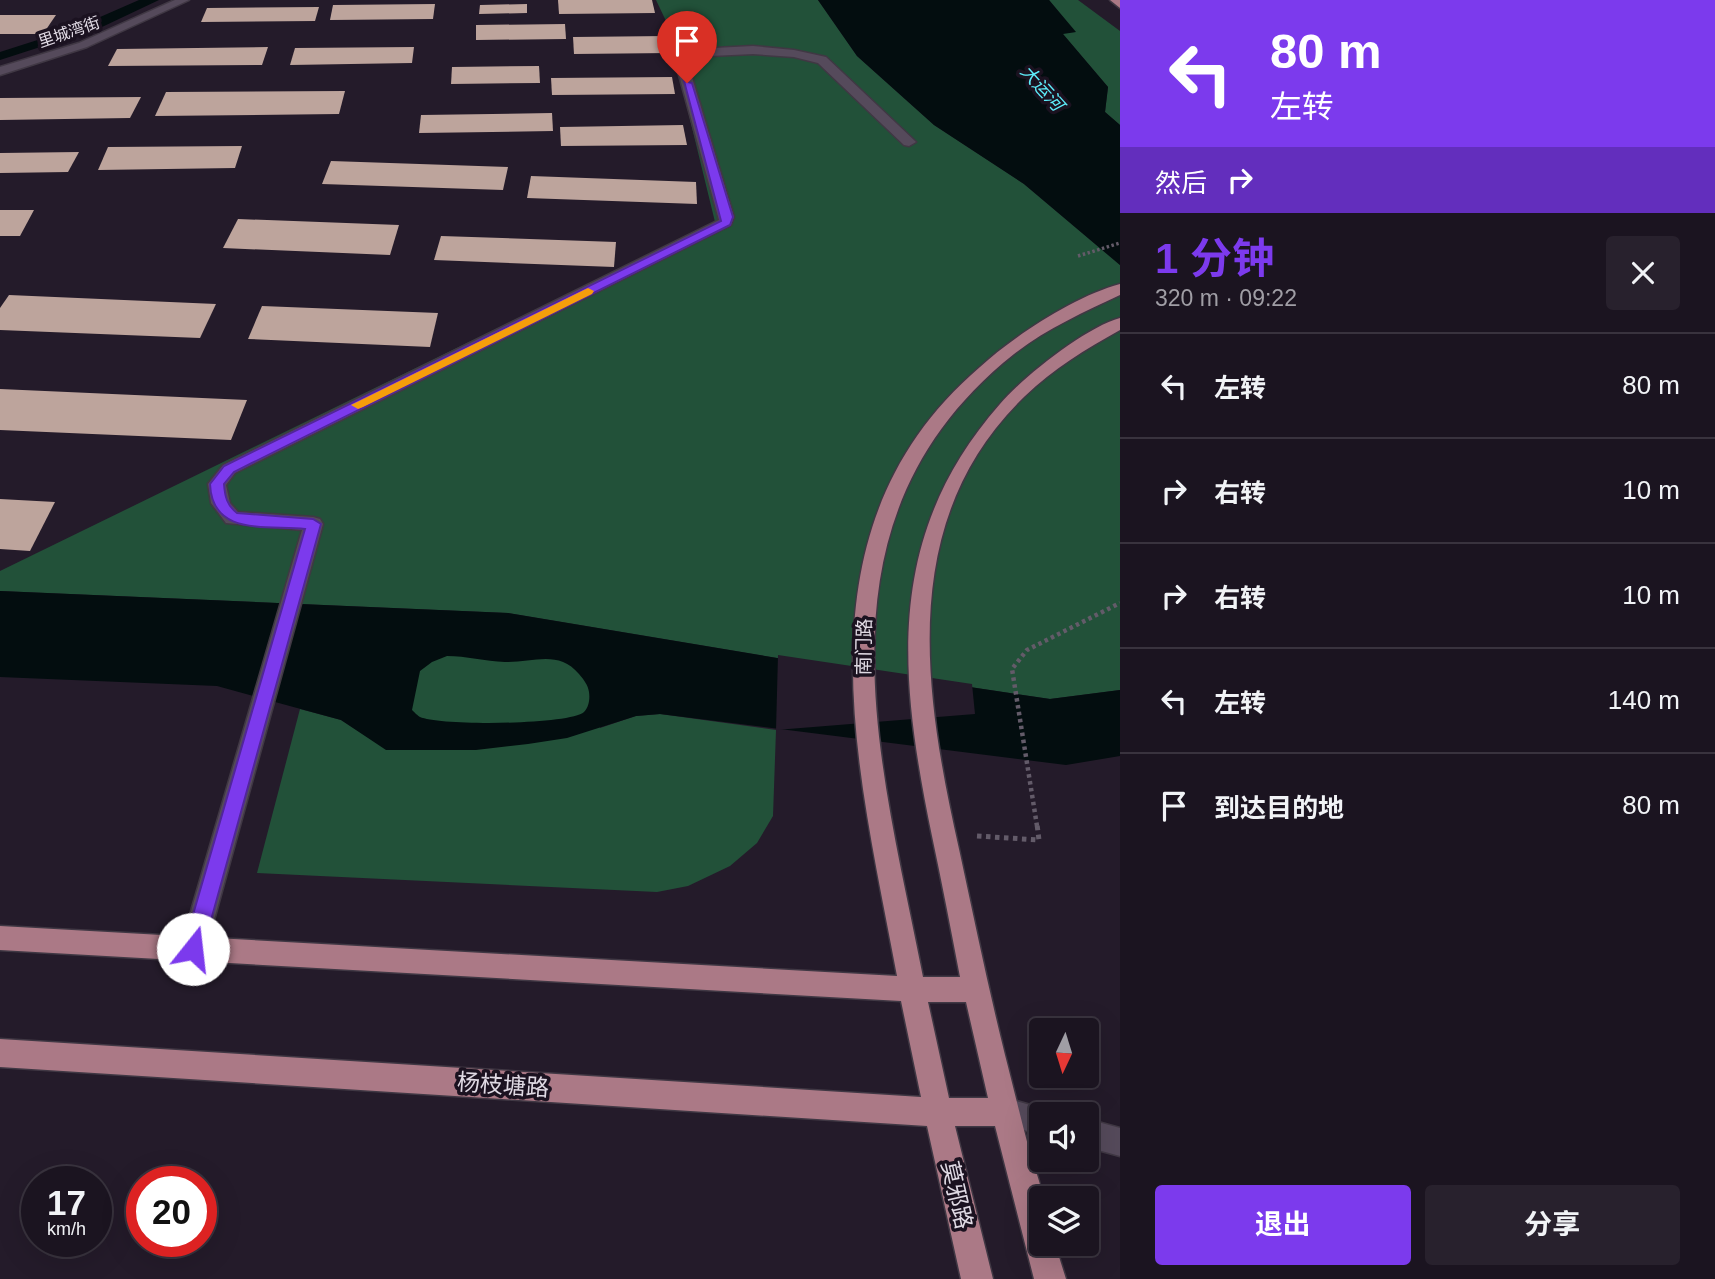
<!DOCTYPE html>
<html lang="zh">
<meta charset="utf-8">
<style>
body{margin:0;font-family:Arial,"Noto Sans SC",sans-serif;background:#28212d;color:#f1f3f6;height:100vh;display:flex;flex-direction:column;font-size:26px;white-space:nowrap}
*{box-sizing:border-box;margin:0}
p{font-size:23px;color:#a09ea5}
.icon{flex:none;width:38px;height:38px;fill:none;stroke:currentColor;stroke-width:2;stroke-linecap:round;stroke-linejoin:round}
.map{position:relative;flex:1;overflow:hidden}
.sheet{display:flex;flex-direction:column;background:#1b1420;width:595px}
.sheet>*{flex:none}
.top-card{background:#7c3aed;color:#fff;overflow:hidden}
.needle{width:46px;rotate:184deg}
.controls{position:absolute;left:1029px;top:1018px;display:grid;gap:14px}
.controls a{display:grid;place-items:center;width:70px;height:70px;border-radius:7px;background:#1b1420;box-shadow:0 7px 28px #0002,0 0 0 2px #39333e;font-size:35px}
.speed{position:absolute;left:21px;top:1166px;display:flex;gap:14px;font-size:35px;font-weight:700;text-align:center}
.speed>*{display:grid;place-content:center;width:91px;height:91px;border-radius:50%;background:#1b1420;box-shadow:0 7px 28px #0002,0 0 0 2px #39333e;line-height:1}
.speed small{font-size:18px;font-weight:400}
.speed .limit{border:10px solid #d22;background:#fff;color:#111}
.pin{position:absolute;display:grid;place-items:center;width:60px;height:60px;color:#fff;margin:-72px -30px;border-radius:50% 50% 50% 0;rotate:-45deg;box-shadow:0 0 7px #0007}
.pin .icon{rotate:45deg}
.me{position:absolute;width:77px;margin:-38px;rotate:16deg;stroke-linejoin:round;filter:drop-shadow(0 0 5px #0008)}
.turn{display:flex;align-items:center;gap:24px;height:147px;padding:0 35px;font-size:32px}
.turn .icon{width:91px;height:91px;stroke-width:2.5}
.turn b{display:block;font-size:49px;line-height:60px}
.then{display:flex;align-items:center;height:66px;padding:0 35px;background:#0003;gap:14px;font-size:26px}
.round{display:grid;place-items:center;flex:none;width:74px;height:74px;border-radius:7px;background:#28212d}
.summary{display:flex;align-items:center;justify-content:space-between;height:119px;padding:0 35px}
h1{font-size:42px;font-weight:700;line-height:52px;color:#7c3aed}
.cta{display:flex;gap:14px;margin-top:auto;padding:14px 35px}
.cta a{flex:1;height:80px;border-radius:7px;background:#7c3aed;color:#fff;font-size:28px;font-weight:700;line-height:80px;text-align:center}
.cta a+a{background:#28212d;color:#f1f3f6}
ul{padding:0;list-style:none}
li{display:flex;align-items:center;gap:21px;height:105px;padding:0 35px;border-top:2px solid #39333e}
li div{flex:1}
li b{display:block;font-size:26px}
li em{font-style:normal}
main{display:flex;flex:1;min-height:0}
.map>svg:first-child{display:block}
.green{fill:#225139}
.water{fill:#030d0f;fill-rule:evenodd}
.pier{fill:#241b2a}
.building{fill:#bda49c}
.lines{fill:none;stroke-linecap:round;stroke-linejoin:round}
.minor-casing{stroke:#403844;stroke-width:3}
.major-casing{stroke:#403844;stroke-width:3}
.path-far2{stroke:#635b69;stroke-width:3.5;stroke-dasharray:2.5 2.5;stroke-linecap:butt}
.path-far1{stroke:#635b69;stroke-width:4.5;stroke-dasharray:3.5 3.5;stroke-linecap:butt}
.path{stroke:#635b69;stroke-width:5;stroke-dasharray:4.5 4.5;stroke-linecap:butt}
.minor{fill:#554a5b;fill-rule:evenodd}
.major{fill:#ab7986;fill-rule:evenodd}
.route{fill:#7c3aed;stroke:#51269a;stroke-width:2}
.slow{fill:#f59e0b}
.labels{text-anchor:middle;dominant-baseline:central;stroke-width:7;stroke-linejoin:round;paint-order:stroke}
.far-street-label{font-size:16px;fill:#e0dae4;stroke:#1b1220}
.far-water-label{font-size:18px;font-style:italic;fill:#5eeefb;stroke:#1b1220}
.street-label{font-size:19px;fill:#e0dae4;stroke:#1b1220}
.near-street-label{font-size:23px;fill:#e0dae4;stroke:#1b1220}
</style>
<main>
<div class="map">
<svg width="1120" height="1279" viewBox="0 0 1120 1279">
<rect width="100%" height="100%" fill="#241b2a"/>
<g class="green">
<polygon points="656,0 818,0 857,56 934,125 1024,184 1120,265 1120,690 1050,699 777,658 508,613 0,591 0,571 715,222 666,21"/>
<polygon points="1049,0 1078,0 1120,31 1120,125 1105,112 1108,87 1062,33 1075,32"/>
<polygon points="422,633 611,652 600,728 636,716 660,714 776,730 773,816 757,843 730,866 688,886 657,892 257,873 300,709 341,720 386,749"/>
</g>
<g class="water">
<polygon points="139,0 159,0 102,27 0,60 0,52 75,28"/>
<polygon points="818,0 1049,0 1076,32 1063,34 1108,87 1105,112 1120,125 1120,265 1024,184 934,125 857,56"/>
<path d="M0 591 508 613 777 658 1050 699 1120 690V756L1066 765 660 714 636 716 567 738 528 744 476 750H386L341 720 217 686 0 677ZM447 656C466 656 485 661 505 662 532 663 558 649 579 674 584 680 588 685 589 692 590 699 589 707 584 712 569 725 440 726 420 717 418 716 414 712 412 710L420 671 432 662Z"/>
</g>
<polygon class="pier" points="778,655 972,684 975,714 776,730"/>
<g class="building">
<polygon points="558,0 652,0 655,13 559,14"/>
<polygon points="435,4 433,19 330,20 333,5"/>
<polygon points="527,4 527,13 479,14 480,5"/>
<polygon points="319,7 315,21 201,22 207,8"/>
<polygon points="0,15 56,15 43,34 0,34"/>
<polygon points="565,24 566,39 476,40 476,25"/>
<polygon points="667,36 670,53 574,54 573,37"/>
<polygon points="268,47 262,65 108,66 117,49"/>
<polygon points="414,47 412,63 290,65 295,48"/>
<polygon points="539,66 540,83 451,84 452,67"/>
<polygon points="672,77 675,94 552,95 551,78"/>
<polygon points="345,91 339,114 155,116 166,92"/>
<polygon points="141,97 130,118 0,120 0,98"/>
<polygon points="552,113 553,131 419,133 421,115"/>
<polygon points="683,125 687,145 561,146 560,127"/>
<polygon points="242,146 235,168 98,170 108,147"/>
<polygon points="79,152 68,172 0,173 0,153"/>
<polygon points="331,161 508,167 503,190 322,184"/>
<polygon points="531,176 696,182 697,204 527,198"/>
<polygon points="0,210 34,210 20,236 0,236"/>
<polygon points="238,219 399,225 390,255 223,248"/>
<polygon points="441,236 616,242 614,267 434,260"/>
<polygon points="9,295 216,304 200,338 0,330 0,308"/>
<polygon points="262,306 438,313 430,347 248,339"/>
<polygon points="0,389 247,400 231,440 0,430"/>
<polygon points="0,499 55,502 30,551 0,549"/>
</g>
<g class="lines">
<g class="minor-casing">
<g id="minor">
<polygon points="175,0 189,0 87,47 0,75 0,67 79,43"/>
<polygon points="753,46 794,50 826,57 916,142 909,146 904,145 818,63 794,57 753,54 689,57 688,64 734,217 731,225 235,473 226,485 230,503 238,512 313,517 320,519 323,524 206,949 202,958 193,961 184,958 180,949 302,530 226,523 211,503 208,484 223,465 719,220 676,64 677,55 695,49"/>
<polygon points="1006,1098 1051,1111 1053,1115 1041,1115 1041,1135 996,1122 992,1112 996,1102"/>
<polygon points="1087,1119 1120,1128 1120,1156 1087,1147"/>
</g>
</g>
<g class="major-casing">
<g id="major">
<polygon points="1110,0 1120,0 1120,8"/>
<path d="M1120 284V295C1084 312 1046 329 1014 354 807 519 879 754 923 977H960C951 930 942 883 932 836 899 676 884 536 1000 404 1023 377 1086 327 1120 318V330C1086 349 1053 369 1025 396 896 520 924 693 959 849 974 918 988 987 1005 1055 1014 1090 1022 1123 1031 1157 1035 1170 1042 1185 1042 1198 1043 1211 1041 1229 1041 1244H1055L1066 1279H1034L995 1126H955L993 1279H961L927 1126 0 1067V1039L921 1097 901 1001 0 950V926L897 976C858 765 791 529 980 367 1014 336 1075 296 1120 284ZM928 1002H966L988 1098H949Z"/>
</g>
</g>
<polyline class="path-far2" points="1078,256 1120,243"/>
<polyline class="path-far1" points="1037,826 1012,669 1027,650 1120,603"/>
<polyline class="path" points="977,836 1039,840 1037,824"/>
<use href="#minor" class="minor"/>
<use href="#major" class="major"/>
</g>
<path class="route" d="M684 81 692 83 733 217 730 225 252 463 234 472 224 484C225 497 227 505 237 513L313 519 321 524 203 949 200 955 193 958 186 955 183 949 305 529C265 525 212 536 210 484L224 466 721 221Z"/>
<polygon class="slow" points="588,288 594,291 592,294 363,407 358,409 351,405"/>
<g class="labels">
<g class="far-street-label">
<text transform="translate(69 32) rotate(-19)">里城湾街</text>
</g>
<g class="far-water-label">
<text transform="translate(1042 88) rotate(48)">大运河</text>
</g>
<g class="street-label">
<text transform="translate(864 647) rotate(-89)">南门路</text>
</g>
<g class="near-street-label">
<text transform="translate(503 1085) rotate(4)">杨枝塘路</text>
<text transform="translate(957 1195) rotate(77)">莫邪路</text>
</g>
</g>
</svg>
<div class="controls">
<a><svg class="needle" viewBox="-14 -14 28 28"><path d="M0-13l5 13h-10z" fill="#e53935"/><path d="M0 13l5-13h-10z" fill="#a09ea5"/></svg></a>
<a><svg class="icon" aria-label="sound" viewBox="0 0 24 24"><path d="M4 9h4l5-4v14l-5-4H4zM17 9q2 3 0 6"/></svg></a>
<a><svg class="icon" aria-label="layers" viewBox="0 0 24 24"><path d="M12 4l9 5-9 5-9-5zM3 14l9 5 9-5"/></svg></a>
</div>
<div class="speed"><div>17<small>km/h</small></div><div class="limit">20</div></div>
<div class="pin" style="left:687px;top:83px;background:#d93025"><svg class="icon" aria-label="arrive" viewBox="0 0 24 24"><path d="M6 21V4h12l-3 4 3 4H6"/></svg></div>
<svg class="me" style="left:193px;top:949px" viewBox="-20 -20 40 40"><circle r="19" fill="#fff"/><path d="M0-13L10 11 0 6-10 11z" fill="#7c3aed"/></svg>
</div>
<section class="sheet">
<div class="top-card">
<div class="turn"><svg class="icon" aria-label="left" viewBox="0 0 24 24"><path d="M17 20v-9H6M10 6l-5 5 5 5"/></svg><div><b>80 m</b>左转</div></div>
<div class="then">然后<svg class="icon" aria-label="right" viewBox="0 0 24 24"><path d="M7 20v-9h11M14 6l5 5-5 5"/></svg></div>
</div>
<div class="summary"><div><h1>1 分钟</h1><p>320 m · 09:22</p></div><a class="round"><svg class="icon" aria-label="close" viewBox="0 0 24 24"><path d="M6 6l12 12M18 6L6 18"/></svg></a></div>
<ul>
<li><svg class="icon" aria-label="left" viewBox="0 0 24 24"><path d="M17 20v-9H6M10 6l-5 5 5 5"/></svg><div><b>左转</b></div><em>80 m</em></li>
<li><svg class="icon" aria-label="right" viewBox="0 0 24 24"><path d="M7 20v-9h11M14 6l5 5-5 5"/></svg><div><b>右转</b></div><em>10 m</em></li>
<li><svg class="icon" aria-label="right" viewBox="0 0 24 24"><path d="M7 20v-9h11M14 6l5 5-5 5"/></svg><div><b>右转</b></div><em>10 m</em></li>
<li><svg class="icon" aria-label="left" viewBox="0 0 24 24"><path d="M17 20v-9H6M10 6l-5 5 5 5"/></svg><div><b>左转</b></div><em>140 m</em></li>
<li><svg class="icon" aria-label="arrive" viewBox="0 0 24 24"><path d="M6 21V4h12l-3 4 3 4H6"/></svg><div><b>到达目的地</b></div><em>80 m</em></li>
</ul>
<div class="cta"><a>退出</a><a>分享</a></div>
</section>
</main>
